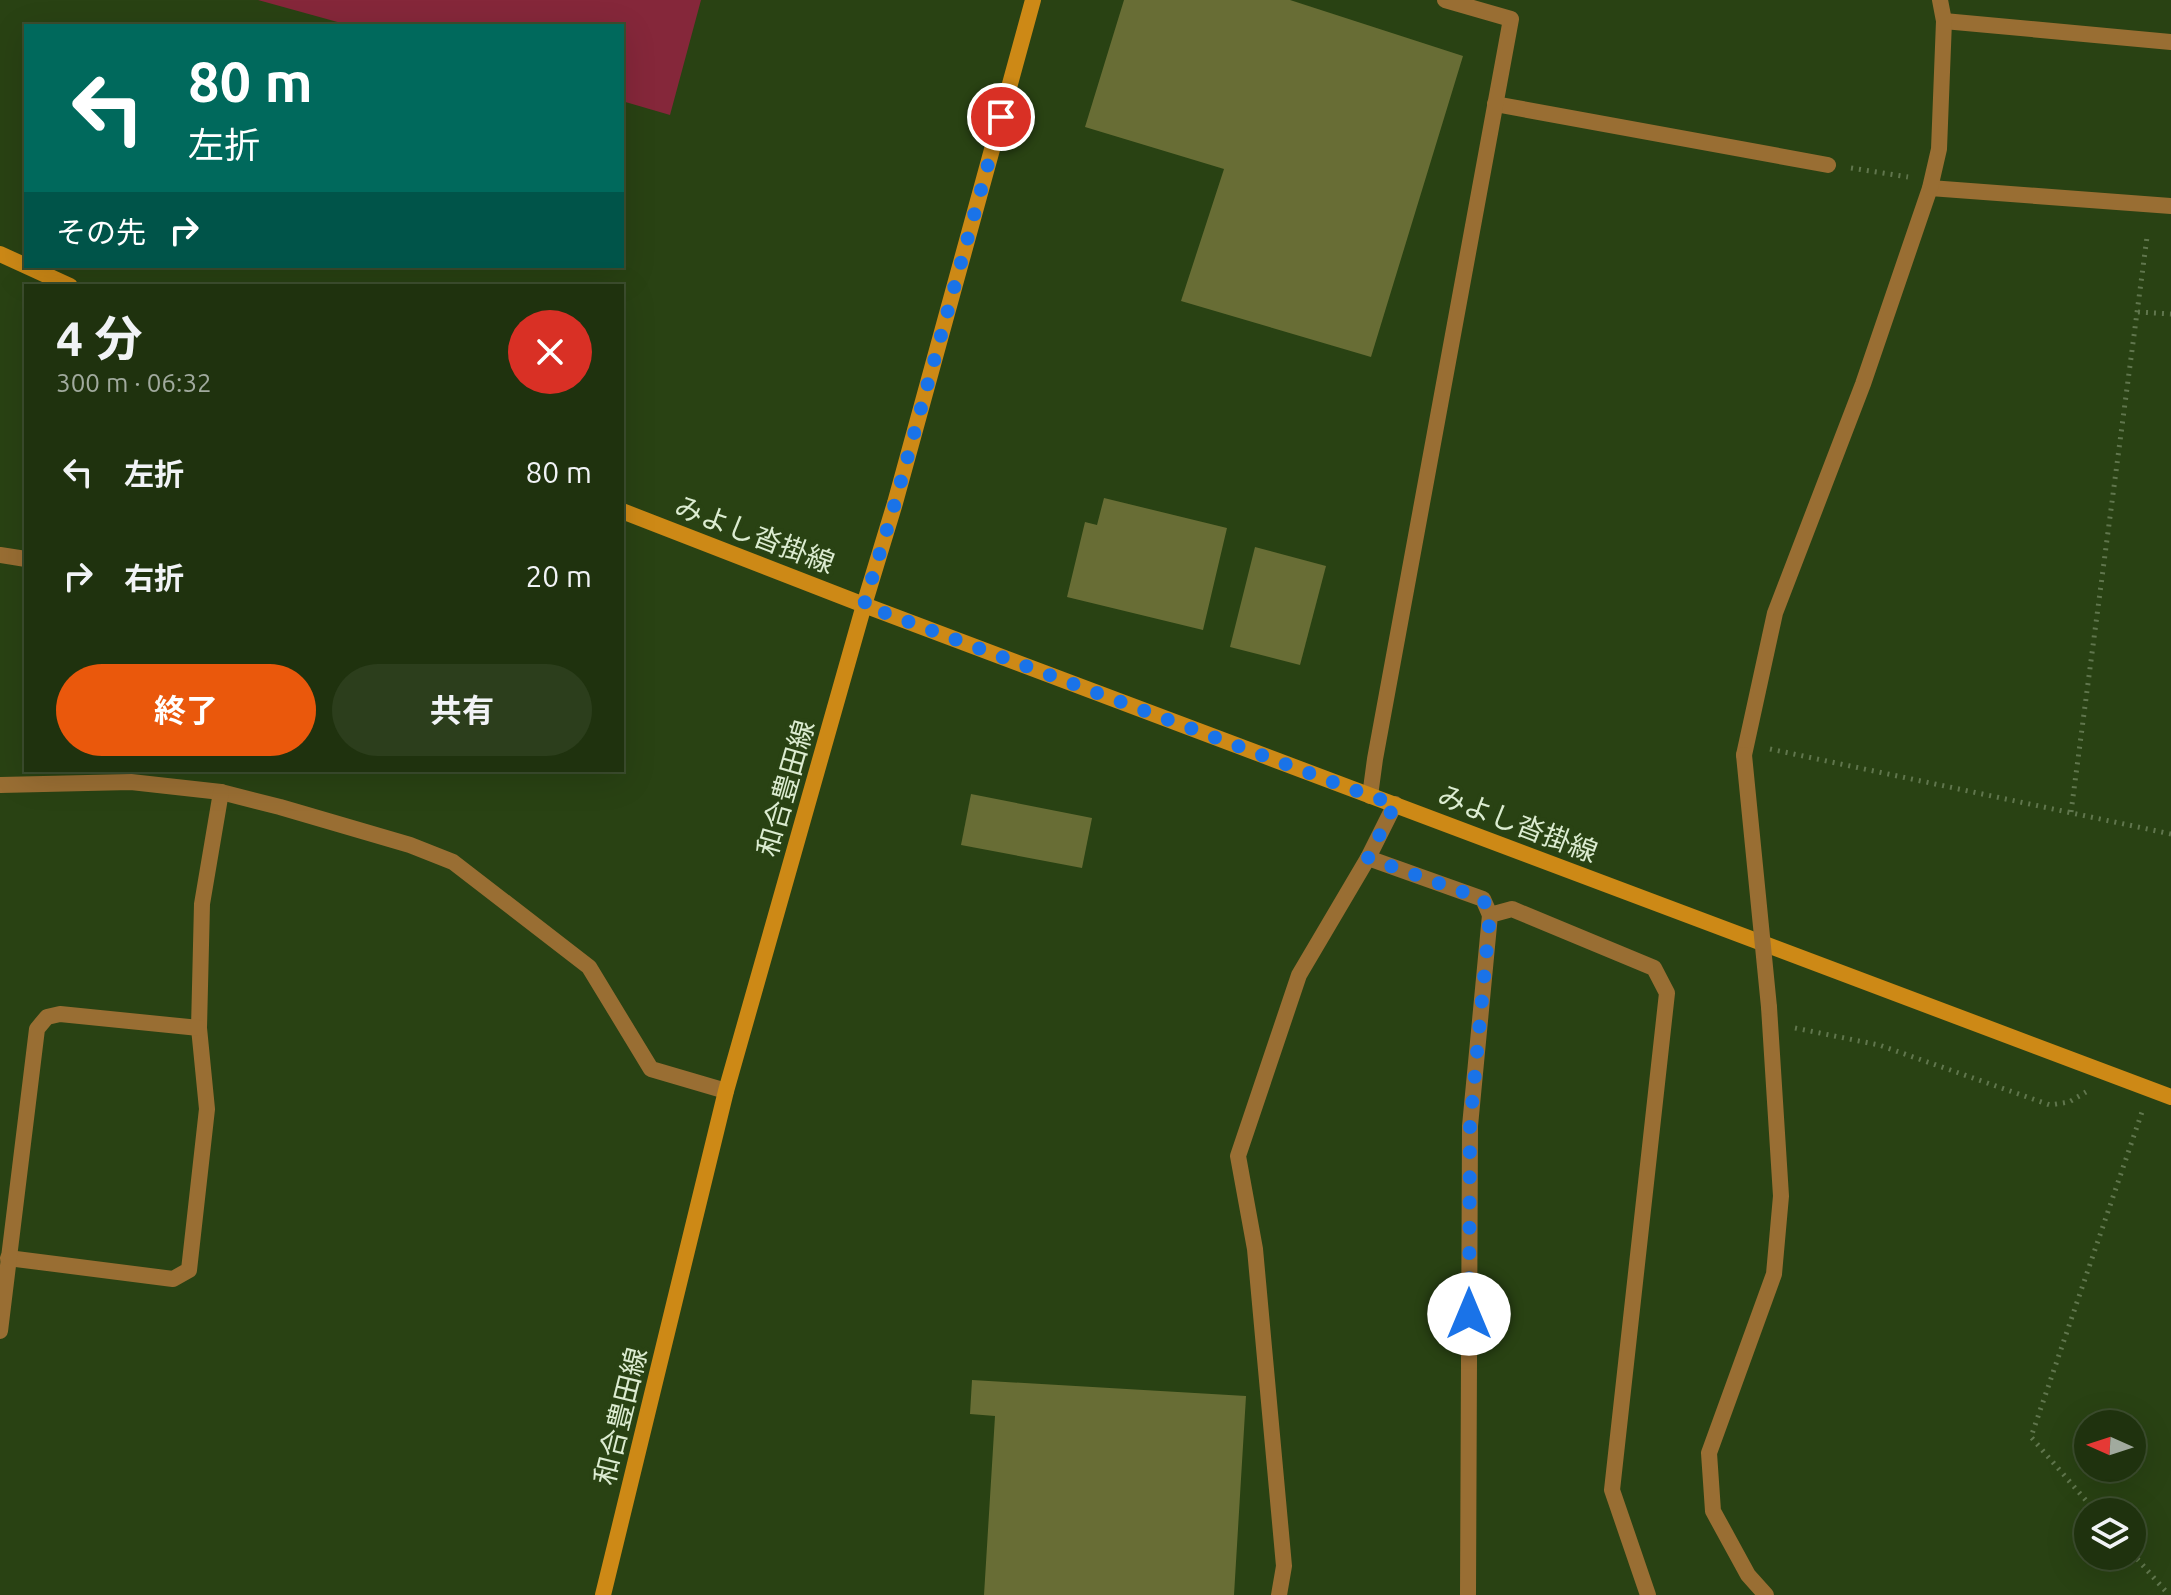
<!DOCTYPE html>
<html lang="ja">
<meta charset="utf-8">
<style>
body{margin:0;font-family:Ubuntu,"Noto Sans JP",sans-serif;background:#2c3e1c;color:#f1f3f6;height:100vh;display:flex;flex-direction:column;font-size:30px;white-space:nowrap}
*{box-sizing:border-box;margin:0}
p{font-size:26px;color:#a1aa9e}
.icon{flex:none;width:44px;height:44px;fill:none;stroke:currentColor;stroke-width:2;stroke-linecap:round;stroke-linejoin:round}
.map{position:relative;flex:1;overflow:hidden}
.panel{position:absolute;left:24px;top:284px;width:600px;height:488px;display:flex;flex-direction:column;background:#1f320e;border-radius:0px;box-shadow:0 8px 32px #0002,0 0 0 2px #3c4d2e}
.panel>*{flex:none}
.hud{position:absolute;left:24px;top:24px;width:600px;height:244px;border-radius:0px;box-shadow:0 8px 32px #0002,0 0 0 2px #3c4d2e;background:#00695c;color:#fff;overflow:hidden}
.needle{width:52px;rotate:273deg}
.buttons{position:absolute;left:2074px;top:1410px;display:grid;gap:16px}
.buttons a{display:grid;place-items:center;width:72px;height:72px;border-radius:50%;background:#1f320e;box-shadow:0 8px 32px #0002,0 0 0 2px #3c4d2e;font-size:40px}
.pin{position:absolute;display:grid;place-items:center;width:68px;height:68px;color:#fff;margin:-34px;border:4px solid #fff;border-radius:50%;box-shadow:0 2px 8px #0007}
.me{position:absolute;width:88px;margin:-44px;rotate:0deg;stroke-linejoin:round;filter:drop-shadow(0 0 6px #0008)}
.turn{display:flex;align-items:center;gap:28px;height:168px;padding:0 32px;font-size:36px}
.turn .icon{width:104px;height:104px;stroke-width:2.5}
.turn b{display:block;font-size:56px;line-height:68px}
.then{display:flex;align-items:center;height:76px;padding:0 32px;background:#0003;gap:16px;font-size:30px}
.round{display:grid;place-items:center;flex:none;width:84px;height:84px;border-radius:42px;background:#2c3e1c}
.headline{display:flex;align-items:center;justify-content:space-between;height:136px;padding:0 32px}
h1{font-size:48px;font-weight:700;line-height:60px}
.action{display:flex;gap:16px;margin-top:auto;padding:16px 32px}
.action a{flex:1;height:92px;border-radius:48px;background:#ea580c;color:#fff;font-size:32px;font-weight:700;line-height:92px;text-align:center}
.action a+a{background:#2c3e1c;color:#f1f3f6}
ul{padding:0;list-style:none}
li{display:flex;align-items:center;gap:24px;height:104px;padding:0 32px}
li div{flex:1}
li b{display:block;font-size:30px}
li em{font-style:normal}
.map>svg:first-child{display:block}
.green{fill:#85273a}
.building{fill:#686d35}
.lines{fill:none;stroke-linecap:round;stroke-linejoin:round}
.path{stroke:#60764d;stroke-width:5;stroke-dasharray:2 6;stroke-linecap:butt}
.minor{stroke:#996e33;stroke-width:16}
.secondary{stroke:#cd8916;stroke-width:16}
.minor-bridge{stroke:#996e33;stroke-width:16}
.route{stroke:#1a73e8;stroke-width:14;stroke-dasharray:0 25.2}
.labels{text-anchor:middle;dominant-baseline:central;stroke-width:8;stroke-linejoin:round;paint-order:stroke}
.street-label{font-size:28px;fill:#dcecd1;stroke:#294213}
</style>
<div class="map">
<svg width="2171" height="1595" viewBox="0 0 2171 1595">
<rect width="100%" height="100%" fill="#294213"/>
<polygon class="green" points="258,0 701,0 670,115 622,101 622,26 352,26"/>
<g class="building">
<polygon points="1124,0 1290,0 1463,56 1371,357 1181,301 1224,169 1085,127"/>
<polygon points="1104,498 1227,528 1203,630 1067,597 1085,522 1097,525"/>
<polygon points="1255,547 1326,566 1300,665 1230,647"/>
<polygon points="971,794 1092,818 1082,868 961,845"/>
<polygon points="972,1380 1246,1396 1234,1595 984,1595 995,1416 970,1414"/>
</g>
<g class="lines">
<g class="path">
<polyline points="1851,168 1908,177"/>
<polyline points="2138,312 2171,314"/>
<polyline points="1770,749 2171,834"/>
<polyline points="2071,812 2147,237"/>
<polyline points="1795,1028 1879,1045 2050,1105 2069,1102 2086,1092"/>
<polyline points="2096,1512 2031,1437 2142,1112"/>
<polyline points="2132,1553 2169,1595"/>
</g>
<g class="minor">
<polyline points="1944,21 2171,42"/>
<polyline points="1495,104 1828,165"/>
<polyline points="1930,188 2171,206"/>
<polyline points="0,555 26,559"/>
<polyline points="1744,755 1775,613 1863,384 1930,188 1939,149 1944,21 1940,0"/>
<polyline points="0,785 131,782 221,792 280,807 410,845 453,862 589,967 651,1069 726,1091"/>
<polyline points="1370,796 1375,759 1511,19 1445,0"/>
<polyline points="1368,858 1483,899 1490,915"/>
<polyline points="8,1258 173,1279 189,1270 207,1109 199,1028 202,904 221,792"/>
<polyline points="0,1331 37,1029 47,1017 60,1014 199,1028"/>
<polyline points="1279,1595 1284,1566 1255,1249 1238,1156 1299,975 1368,858 1395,804"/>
<polyline points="1468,1595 1470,1126 1490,915 1512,909 1654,968 1667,993 1612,1490 1648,1595"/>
<polyline points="1766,1595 1748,1575 1713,1511 1709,1453 1774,1274 1781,1196 1769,1007"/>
</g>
<g class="secondary">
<polyline points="0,254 70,286"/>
<polyline points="622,511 864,605 2171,1097"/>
<polyline points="603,1595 726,1091 864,605 895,503 1033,0"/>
</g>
<polyline class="minor-bridge" points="1744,755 1769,1007"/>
</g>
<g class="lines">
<polyline class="route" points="1001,117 895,503 864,605 1370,796 1395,804 1368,858 1483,899 1490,915 1470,1126 1469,1314"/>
</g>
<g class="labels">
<g class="street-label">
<text transform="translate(755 534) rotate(21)">みよし沓掛線</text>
<text transform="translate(785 788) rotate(-74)">和合豊田線</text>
<text transform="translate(1518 823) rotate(21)">みよし沓掛線</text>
<text transform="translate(620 1416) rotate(-76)">和合豊田線</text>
</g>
</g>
</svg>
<div class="buttons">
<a><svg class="needle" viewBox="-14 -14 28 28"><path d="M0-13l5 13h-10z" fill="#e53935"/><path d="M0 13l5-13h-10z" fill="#a1aa9e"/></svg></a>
<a><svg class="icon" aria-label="layers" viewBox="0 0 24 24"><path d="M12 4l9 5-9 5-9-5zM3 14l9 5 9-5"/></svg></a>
</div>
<div class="pin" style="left:1001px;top:117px;background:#d93025"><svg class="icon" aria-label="arrive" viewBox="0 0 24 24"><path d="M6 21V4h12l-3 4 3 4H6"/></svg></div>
<svg class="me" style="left:1469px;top:1314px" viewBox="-20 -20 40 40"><circle r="19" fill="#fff"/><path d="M0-13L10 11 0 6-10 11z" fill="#1a73e8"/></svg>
<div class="hud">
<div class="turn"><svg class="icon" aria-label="left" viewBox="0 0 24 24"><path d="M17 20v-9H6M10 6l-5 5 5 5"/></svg><div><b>80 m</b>左折</div></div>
<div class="then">その先<svg class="icon" aria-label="right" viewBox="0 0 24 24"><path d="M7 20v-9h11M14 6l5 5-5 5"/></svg></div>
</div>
<section class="panel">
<div class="headline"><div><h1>4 分</h1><p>300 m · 06:32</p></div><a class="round" style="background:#d93025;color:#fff"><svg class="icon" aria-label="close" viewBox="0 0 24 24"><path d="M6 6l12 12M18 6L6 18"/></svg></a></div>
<ul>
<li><svg class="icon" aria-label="left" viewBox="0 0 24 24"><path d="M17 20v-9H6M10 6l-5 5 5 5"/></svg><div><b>左折</b></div><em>80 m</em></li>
<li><svg class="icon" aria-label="right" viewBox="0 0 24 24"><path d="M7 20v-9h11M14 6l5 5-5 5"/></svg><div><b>右折</b></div><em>20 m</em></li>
</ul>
<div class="action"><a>終了</a><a>共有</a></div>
</section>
</div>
